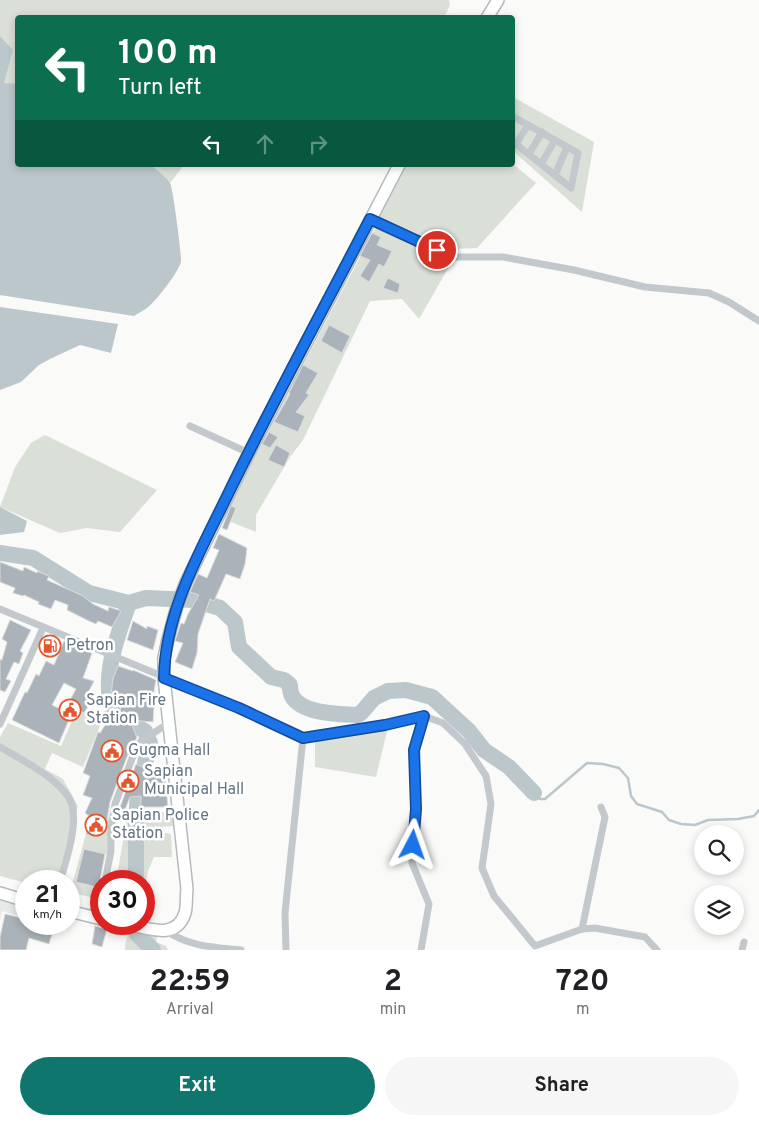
<!DOCTYPE html>
<style>
body{margin:0;font-family:Overpass,sans-serif;background:#f6f6f6;color:#202124;height:100vh;display:flex;flex-direction:column;font-size:19px;white-space:nowrap}
*{box-sizing:border-box;margin:0}
p{font-size:16px;color:#757577}
.icon{flex:none;width:28px;height:28px;fill:none;stroke:currentColor;stroke-width:2;stroke-linecap:round;stroke-linejoin:round}
.map{position:relative;height:950px;overflow:hidden}
.details{display:flex;flex-direction:column;background:#fff;flex:1}
.details>*{flex:none}
.guide{position:absolute;left:15px;top:15px;width:500px;height:152px;border-radius:5px;box-shadow:0 2px 8px #0003;background:#0b6e4f;color:#fff;overflow:hidden}
.buttons{position:absolute;left:694px;top:825px;display:grid;gap:10px}
.buttons a{display:grid;place-items:center;width:50px;height:50px;border-radius:50%;background:#fff;box-shadow:0 2px 8px #0003;font-size:25px}
.speed{position:absolute;left:15px;top:870px;display:flex;gap:10px;font-size:25px;font-weight:700;text-align:center}
.speed>*{display:grid;place-content:center;width:65px;height:65px;border-radius:50%;background:#fff;box-shadow:0 2px 8px #0003;line-height:1}
.speed small{font-size:12px;font-weight:400}
.speed .limit{border:8px solid #d22;background:#fff;color:#111}
.pin{position:absolute;display:grid;place-items:center;width:42px;height:42px;color:#fff;margin:-21px;border:2px solid #fff;border-radius:50%;box-shadow:0 1px 5px #0007}
.me{position:absolute;width:55px;margin:-28px;rotate:4deg;stroke-linejoin:round;filter:drop-shadow(0 0 4px #0008)}
.turn{display:flex;align-items:center;gap:18px;height:105px;padding:0 20px;font-size:22px}
.turn .icon{width:65px;height:65px;stroke-width:2.5}
.turn b{display:block;font-size:35px;line-height:42px}
.lanes{display:flex;align-items:center;height:48px;padding:0 20px;background:#0003;justify-content:center;gap:25px;direction:ltr}
.lanes .off{opacity:.35}
.eta{display:flex;justify-content:space-evenly;align-items:center;height:85px;text-align:center}
.eta b{font-size:30px;font-weight:700;line-height:35px}
.action{display:flex;gap:10px;margin-top:auto;padding:10px 20px}
.action a{flex:1;height:58px;border-radius:30px;background:#0f766e;color:#fff;font-size:20px;font-weight:700;line-height:58px;text-align:center}
.action a+a{background:#f6f6f6;color:#202124}
.map>svg:first-child{display:block}
.built{fill:#e8e9e9}
.green{fill:#dadfd7}
.water{fill:#bbc7cb}
.lines{fill:none;stroke-linecap:round;stroke-linejoin:round}
.stream{stroke:#bbc7cb;stroke-width:2.5}
.river{stroke:#bbc7cb;stroke-width:16}
.building{fill:#aab3b9;stroke:#dcdcda;fill-rule:evenodd}
.primary-casing{stroke:#b5babe;stroke-width:14}
.street{stroke:#c3c8cc;stroke-width:7}
.primary{stroke:#fff;stroke-width:11}
.route-casing{stroke:#114b97;stroke-width:12}
.route{stroke:#1a73e8;stroke-width:9}
.labels{text-anchor:middle;dominant-baseline:central;stroke-width:5;stroke-linejoin:round;paint-order:stroke}
.poi-label{font-size:16px;fill:#657683;stroke:#fff;text-anchor:start}
</style>
<div class="map">
<svg width="759" height="950" viewBox="0 0 759 950">
<rect width="100%" height="100%" fill="#fafaf8"/>
<polygon class="built" points="0,896 26,903 26,918 2,911 0,921"/>
<g class="green">
<polygon points="0,0 449,0 450,5 444,18 18,18 17,84 3,84 13,50 0,36"/>
<polygon points="513,97 594,142 582,212 513,151"/>
<polygon points="513,164 536,183 477,248 452,249 378,218 406,165"/>
<polygon points="150,165 184,165 170,183"/>
<polygon points="378,223 454,258 419,319 402,299 370,301 303,440 290,457 256,515 256,532 231,522 236,508 229,506"/>
<polygon points="45,435 157,490 120,532 87,528 60,533 0,507 15,467 31,443"/>
<polygon points="77,710 102,721 83,767 52,753 45,769 63,779 78,806 58,881 26,881 26,883 0,876 0,737 8,723 61,746"/>
<polygon points="389,723 376,777 315,767 315,732"/>
<polygon points="134,796 140,801 141,812 172,812 173,826 161,827 158,836 166,833 171,834 172,857 154,857 148,871 144,894 144,881 116,881 127,818"/>
<polygon points="110,814 117,817 110,855 84,849 76,882 101,888 101,900 70,892 86,834 100,837"/>
<path d="M128 925 159 929 156 942 166 946 168 950H125C124 941 131 934 128 925Z"/>
</g>
<g class="water">
<path d="M0 36 13 50 4 83 17 84 18 165H150C155 168 167 178 170 183 173 188 182 258 181 262 177 274 157 300 147 308 143 311 138 313 134 316L0 295Z"/>
<polygon points="0,307 118,324 111,353 80,345 50,359 39,365 21,382 0,390"/>
<polygon points="0,507 27,521 24,532 0,535"/>
</g>
<g class="lines">
<polyline class="stream" points="534,793 540,799 545,799 587,763 603,764 619,768 628,778 631,796 637,804 662,812 669,820 681,824 695,825 708,820 738,819 754,816 759,810"/>
<g class="river">
<path d="M0 553 33 558 89 593 129 603 146 598 194 600 220 608 235 622 239 647 271 677 284 680 290 685C288 714 336 714 357 715L361 713 374 698 388 691 406 690 432 697 469 731 484 750 509 767 534 793"/>
<path d="M129 603C117 638 100 678 114 715L145 731 150 743 138 793 136 820V881"/>
<polyline points="134,924 137,934 153,950"/>
</g>
</g>
<g class="building">
<polygon points="372,233 381,237 377,245 392,251 384,267 379,264 369,282 360,276 370,260 360,256"/>
<polygon points="388,278 400,284 398,293 383,288"/>
<polygon points="329,325 350,336 342,353 321,341"/>
<polygon points="303,365 318,373 306,393 309,395 296,412 305,416 298,432 274,422 290,394 289,393"/>
<polygon points="269,432 278,437 270,448 262,444"/>
<polygon points="276,445 290,453 284,467 268,460"/>
<polygon points="231,506 236,508 227,530 222,528"/>
<polygon points="219,534 247,548 245,564 240,579 226,574 214,601 210,599 198,634 197,653 192,669 175,662 183,643 175,641 181,623 184,624 188,614 199,595 190,592 193,585 198,574 207,578 219,550 213,548"/>
<polygon points="0,562 23,571 24,567 37,573 37,571 49,576 47,580 83,596 93,604 108,611 109,607 121,611 112,627 98,621 96,624 89,621 67,610 68,605 55,600 51,609 38,604 39,602 24,595 23,596 13,593 15,588 0,582"/>
<polygon points="10,620 31,630 20,651 23,653 19,664 14,662 6,679 11,681 5,692 0,690 0,659 2,660 7,642 2,639"/>
<polygon points="133,621 147,629 147,626 158,630 153,650 127,640"/>
<path d="M64 641 92 653 83 678 94 681 86 697 92 700 84 713 74 708 59 743 12 720 25 692 27 693 36 674 39 676 46 661 54 665ZM64 683 76 689 64 711 52 705Z"/>
<polygon points="118,666 133,671 133,670 156,680 151,707 154,707 153,722 130,720 137,738 131,746 110,802 107,820 100,837 86,834 89,816 85,813 92,798 83,795 90,776 83,773 98,732 100,733 107,722 119,720 121,704 110,703 113,679"/>
<polygon points="136,764 146,769 164,769 168,807 141,807 141,796 130,797 124,812 119,810"/>
<polygon points="84,849 105,854 100,880 101,888 76,882"/>
<polygon points="5,914 26,919 26,924 55,924 49,944 29,938 26,950 0,950 0,937"/>
<polygon points="95,926 107,929 102,947 92,944"/>
</g>
<g class="lines">
<g class="primary-casing">
<g id="primary">
<polyline points="487,18 498,0"/>
<polyline points="0,893 26,901"/>
<polyline points="69,911 101,919"/>
<path d="M127 924C148 928 176 941 185 913 187 906 186 896 187 889L164 678V658L168 639 177 606 186 582 249 453 399 165"/>
</g>
</g>
<g class="street">
<polyline points="512,116 578,153 571,188 512,141"/>
<polyline points="516,144 528,125"/>
<polyline points="529,154 542,132"/>
<polyline points="541,164 555,140"/>
<polyline points="555,175 567,147"/>
<polyline points="370,219 451,257 503,257 574,270 645,287 709,293 729,302 759,321"/>
<polyline points="190,426 249,453"/>
<polyline points="0,609 239,708 303,738 385,725 424,716 443,723 465,744 486,776 491,804 482,868 494,896 535,946 582,929 595,928 645,937 657,950"/>
<polyline points="0,724 43,628"/>
<path d="M0 747C20 759 65 781 72 805 78 825 66 862 60 881"/>
<polyline points="105,881 111,851 111,830 115,804 136,748 141,741 169,723"/>
<polyline points="99,918 101,902"/>
<polyline points="582,929 605,817 601,807"/>
<path d="M166 931C191 947 213 947 241 950"/>
<polyline points="286,950 285,913 303,738"/>
<polyline points="421,950 429,904 412,863 416,809 414,751 424,716"/>
<polyline points="742,950 744,942"/>
</g>
<use href="#primary" class="primary"/>
</g>
<g class="lines">
<g class="route-casing">
<path id="route" d="M413 845 416 809 414 750 424 716 385 725 303 738 239 708 164 678C165 609 203 547 232 486 276 396 324 308 370 219L437 250"/>
</g>
<use href="#route" class="route"/>
</g>
<defs>
<g id="fuel-ring" transform="scale(1.125)"><circle r="9.5" fill="#fff" stroke="#e4572e" stroke-width="1.5"/><path d="M-5.5-6h7V0h2V4h1.3V-2.5L3-4.5l.8-.8L6-3V5H2.5V1h-1V6h-7ZM-4.2-4.7v3.2H.2V-4.7Z" fill="#e4572e"/></g>
<g id="civic-ring" transform="scale(1.125)"><circle r="9.5" fill="#fff" stroke="#e4572e" stroke-width="1.5"/><path d="M-.6-6.5H3V-4.5H.6V-3L4-1V1h2V6H-6V1h2V-1L-.6-3ZM-1.2 2.5V6h2.4V2.5Z" fill="#e4572e"/></g>
</defs>
<g fill-rule="evenodd">
<use href="#fuel-ring" x="50" y="646"/>
<use href="#civic-ring" x="70" y="710"/>
<use href="#civic-ring" x="112" y="751"/>
<use href="#civic-ring" x="128" y="781"/>
<use href="#civic-ring" x="96" y="825"/>
</g>
<g class="labels">
<g class="poi-label">
<text x="66" y="646">Petron</text>
<text x="86" y="701">Sapian Fire<tspan x="86" dy="18">Station</tspan></text>
<text x="128" y="751">Gugma Hall</text>
<text x="144" y="772">Sapian<tspan x="144" dy="18">Municipal Hall</tspan></text>
<text x="112" y="816">Sapian Police<tspan x="112" dy="18">Station</tspan></text>
</g>
</g>
</svg>
<div class="buttons">
<a><svg class="icon" aria-label="search" viewBox="0 0 24 24"><circle cx="10" cy="10" r="6"/><path d="M15 15l6 6"/></svg></a>
<a><svg class="icon" aria-label="layers" viewBox="0 0 24 24"><path d="M12 4l9 5-9 5-9-5zM3 14l9 5 9-5"/></svg></a>
</div>
<div class="speed"><div>21<small>km/h</small></div><div class="limit">30</div></div>
<div class="pin" style="left:437px;top:250px;background:#d93025"><svg class="icon" aria-label="arrive" viewBox="0 0 24 24"><path d="M6 21V4h12l-3 4 3 4H6"/></svg></div>
<svg class="me" style="left:413px;top:845px" viewBox="-20 -20 40 40"><path d="M0-17L14 15 0 8-14 15z" fill="#1a73e8" stroke="#fff" stroke-width="4"/></svg>
<div class="guide">
<div class="turn"><svg class="icon" aria-label="left" viewBox="0 0 24 24"><path d="M17 20v-9H6M10 6l-5 5 5 5"/></svg><div><b>100 m</b>Turn left</div></div>
<div class="lanes"><svg class="icon" aria-label="left" viewBox="0 0 24 24"><path d="M17 20v-9H6M10 6l-5 5 5 5"/></svg><svg class="icon off" aria-label="ahead" viewBox="0 0 24 24"><path d="M12 20V5M6 11l6-6 6 6"/></svg><svg class="icon off" aria-label="right" viewBox="0 0 24 24"><path d="M7 20v-9h11M14 6l5 5-5 5"/></svg></div>
</div>
</div>
<section class="details">
<div class="eta">
<div><b>22:59</b><p>Arrival</p></div>
<div><b>2</b><p>min</p></div>
<div><b>720</b><p>m</p></div>
</div>
<div class="action"><a>Exit</a><a>Share</a></div>
</section>
